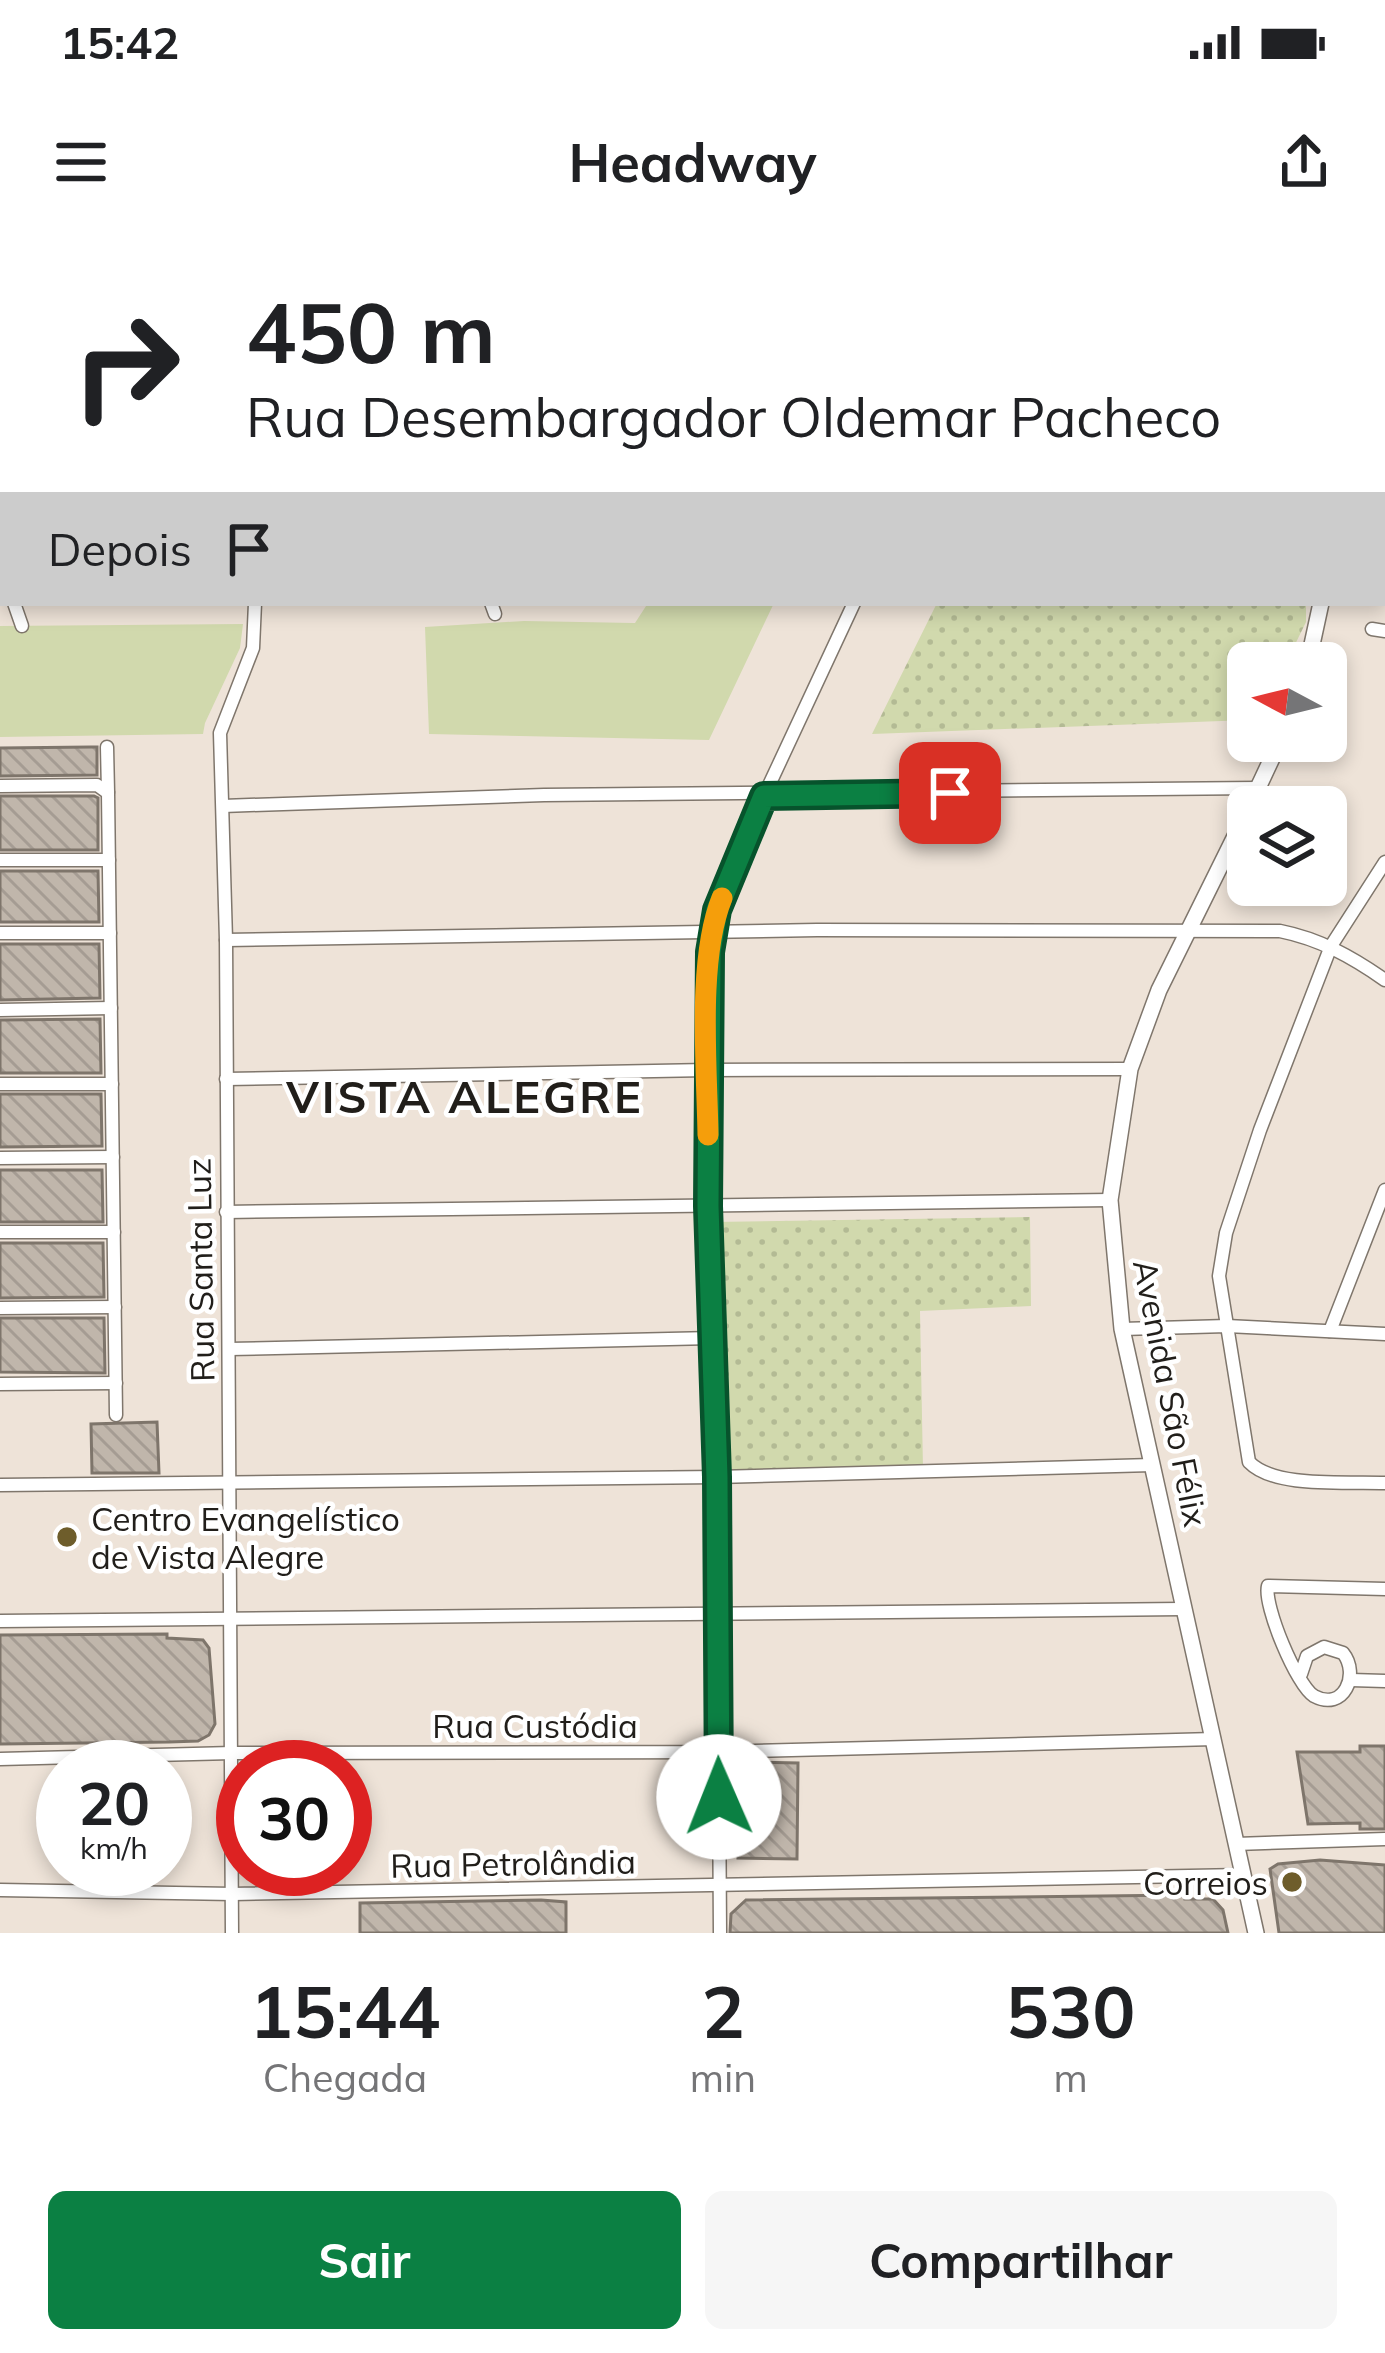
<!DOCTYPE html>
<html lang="pt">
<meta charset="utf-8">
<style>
body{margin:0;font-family:Mulish,sans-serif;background:#f6f6f6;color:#202124;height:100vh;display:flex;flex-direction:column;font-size:45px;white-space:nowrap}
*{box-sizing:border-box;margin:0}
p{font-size:39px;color:#757577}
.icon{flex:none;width:66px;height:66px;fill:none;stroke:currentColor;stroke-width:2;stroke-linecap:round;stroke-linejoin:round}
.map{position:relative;height:1693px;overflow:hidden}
.sheet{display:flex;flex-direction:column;background:#fff;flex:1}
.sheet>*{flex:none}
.banner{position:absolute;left:0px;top:0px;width:1386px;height:366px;box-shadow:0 6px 18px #0003;background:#fff;color:#202124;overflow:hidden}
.needle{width:78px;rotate:277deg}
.fabs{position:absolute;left:1227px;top:402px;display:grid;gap:24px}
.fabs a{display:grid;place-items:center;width:120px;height:120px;border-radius:18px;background:#fff;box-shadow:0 6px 18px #0003;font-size:60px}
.speed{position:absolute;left:36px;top:1500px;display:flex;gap:24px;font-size:60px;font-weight:700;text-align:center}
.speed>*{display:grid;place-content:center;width:156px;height:156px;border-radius:50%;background:#fff;box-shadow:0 6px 18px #0003;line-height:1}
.speed small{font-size:30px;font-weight:400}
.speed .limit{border:18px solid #d22;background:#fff;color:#111}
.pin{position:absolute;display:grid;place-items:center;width:102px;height:102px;color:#fff;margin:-51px;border-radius:24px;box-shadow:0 6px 18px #0006}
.me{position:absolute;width:132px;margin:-66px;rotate:359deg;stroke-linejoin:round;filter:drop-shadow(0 0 9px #0008)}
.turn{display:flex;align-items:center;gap:42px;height:252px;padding:0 48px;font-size:54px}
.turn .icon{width:156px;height:156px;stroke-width:2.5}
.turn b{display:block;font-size:84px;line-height:102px}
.then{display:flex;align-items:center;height:114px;padding:0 48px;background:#0003;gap:24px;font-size:45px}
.eta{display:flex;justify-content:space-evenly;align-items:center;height:204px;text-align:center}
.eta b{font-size:72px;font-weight:700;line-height:84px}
.cta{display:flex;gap:24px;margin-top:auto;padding:24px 48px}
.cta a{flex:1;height:138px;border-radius:18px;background:#0b8043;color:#fff;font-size:48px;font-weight:700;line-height:138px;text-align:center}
.cta a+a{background:#f6f6f6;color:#202124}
.status{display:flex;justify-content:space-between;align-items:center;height:84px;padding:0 60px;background:#fff;direction:ltr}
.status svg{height:33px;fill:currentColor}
header{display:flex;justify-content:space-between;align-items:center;height:156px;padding:0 48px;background:#fff;font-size:54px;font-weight:700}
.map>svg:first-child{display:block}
.grass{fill:#d1d9ad}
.park{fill:url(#park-dots)}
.building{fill:url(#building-back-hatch);stroke:#7e756b;stroke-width:3}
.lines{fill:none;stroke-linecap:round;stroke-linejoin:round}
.minor-casing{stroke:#7f766c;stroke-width:15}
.tertiary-casing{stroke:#7f766c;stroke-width:18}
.minor{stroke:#fff;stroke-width:12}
.tertiary{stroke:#fff;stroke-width:15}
.route-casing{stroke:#07532c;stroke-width:30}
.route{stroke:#0b8043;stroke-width:21}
.slow{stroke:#f59e0b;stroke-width:21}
.poi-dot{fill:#6e5d2b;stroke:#fff;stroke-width:4.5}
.labels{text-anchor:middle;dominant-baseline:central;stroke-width:9;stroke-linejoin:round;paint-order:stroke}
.street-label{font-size:33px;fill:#211e1a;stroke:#fff}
.poi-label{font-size:33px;fill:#211e1a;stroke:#fff;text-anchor:start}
.district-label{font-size:45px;font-weight:bold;letter-spacing:3px;fill:#211e1a;stroke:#fff}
</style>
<div class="status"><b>15:42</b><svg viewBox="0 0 49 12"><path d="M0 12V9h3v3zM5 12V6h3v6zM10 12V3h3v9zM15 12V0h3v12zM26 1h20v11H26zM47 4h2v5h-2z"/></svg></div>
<header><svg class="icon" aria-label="menu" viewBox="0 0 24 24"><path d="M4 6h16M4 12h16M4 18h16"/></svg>Headway<svg class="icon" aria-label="share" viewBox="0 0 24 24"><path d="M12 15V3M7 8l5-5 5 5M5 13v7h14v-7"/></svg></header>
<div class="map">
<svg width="1385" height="1693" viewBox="0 0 1385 1693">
<defs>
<pattern id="park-dots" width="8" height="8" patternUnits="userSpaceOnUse" patternTransform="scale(3)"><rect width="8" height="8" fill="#d1d9ad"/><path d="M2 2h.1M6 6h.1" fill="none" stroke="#b3ba94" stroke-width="1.8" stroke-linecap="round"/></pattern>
<pattern id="building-back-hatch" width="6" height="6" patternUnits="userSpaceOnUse" patternTransform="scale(3)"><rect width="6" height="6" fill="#c0b6ab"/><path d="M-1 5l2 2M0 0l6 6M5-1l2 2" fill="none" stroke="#a59c93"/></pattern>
</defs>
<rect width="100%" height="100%" fill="#eee3d8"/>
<g class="grass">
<polygon points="648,363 774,363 709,500 429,494 425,387 524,381 635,383"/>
<polygon points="243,384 240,408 205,483 203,494 0,497 0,386"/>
</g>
<g class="park">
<polygon points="937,363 1306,363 1306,382 1286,423 1248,423 1248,480 872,494"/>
<polygon points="1030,977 1031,1066 920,1071 923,1229 721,1232 712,982"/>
</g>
<g class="building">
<polygon points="91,507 97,507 97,535 0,536 0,508"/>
<polygon points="0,556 94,556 98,558 98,610 0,610"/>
<polygon points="0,631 98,631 99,682 0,682"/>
<polygon points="0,704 99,704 100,758 0,760"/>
<polygon points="100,779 101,833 0,833 0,780"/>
<polygon points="0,854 101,854 102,906 0,907"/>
<polygon points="0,930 102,930 103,982 0,982"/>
<polygon points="0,1003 103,1003 104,1057 0,1058"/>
<polygon points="0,1078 104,1078 105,1133 0,1132"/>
<polygon points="157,1182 159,1233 92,1233 91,1184"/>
<polygon points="167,1394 167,1398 203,1400 209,1408 215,1484 209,1495 198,1501 169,1502 0,1504 0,1395"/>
<polygon points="1360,1506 1385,1506 1385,1589 1360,1589 1360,1583 1308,1584 1297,1512 1360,1512"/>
<polygon points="741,1522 798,1523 797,1619 738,1618"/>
<polygon points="1320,1620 1385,1625 1385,1693 1279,1693 1270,1629 1278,1624"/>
<polygon points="1185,1655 1185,1659 1213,1659 1223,1670 1228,1693 730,1693 731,1674 746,1660"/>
<polygon points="541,1660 566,1662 566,1693 360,1693 360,1663"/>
</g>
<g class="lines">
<g class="minor-casing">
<g id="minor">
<polyline points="130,0 131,3"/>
<polyline points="367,0 368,3"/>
<polyline points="605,0 606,3"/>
<polyline points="1023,3 1024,0"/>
<polyline points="1184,3 1185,0"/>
<polyline points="0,320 3,329"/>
<polyline points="14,363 22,386"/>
<polyline points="491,363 495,374"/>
<polyline points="1372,389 1385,391"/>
<polyline points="107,507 108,552"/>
<polyline points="0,546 97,545 108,553 116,1175"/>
<polyline points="223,566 544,555 1258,548"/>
<polyline points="0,620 109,620"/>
<path d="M1385 622 1331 706 1260 890 1226 993 1219 1036 1249 1222C1275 1249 1348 1241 1385 1243"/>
<polyline points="0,693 110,693"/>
<path d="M226 700 817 690 1280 691C1320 699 1352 717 1385 740"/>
<polyline points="0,770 111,768"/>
<polyline points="226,839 707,830 1130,829"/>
<polyline points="0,844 112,844"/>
<polyline points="0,918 113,917"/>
<polyline points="226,972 1110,960"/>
<polyline points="0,992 114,992"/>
<polyline points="0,1068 115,1067"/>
<polyline points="1122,1089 1227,1086 1385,1094"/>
<polyline points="1330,1091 1385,950"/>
<polyline points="229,1109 712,1098"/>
<polyline points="0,1144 116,1143"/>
<polyline points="0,1245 717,1237 1152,1225"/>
<polyline points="0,1381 1182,1369"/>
<path d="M1301 1434 1307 1416 1324 1407 1343 1413C1360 1434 1344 1472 1314 1456 1297 1446 1263 1365 1268 1346L1385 1349"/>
<polyline points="1351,1440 1385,1441"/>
<polyline points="0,1519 232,1513 718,1512 1214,1499"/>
<polyline points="1236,1604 1385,1599"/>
<polyline points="0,1650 233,1654 1242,1635"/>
<polyline points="232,1693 226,700 220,493 253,408 255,363"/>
<polyline points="720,1693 717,1237 707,830 711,694 764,556 854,363"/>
</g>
</g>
<g class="tertiary-casing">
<g id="tertiary">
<polyline points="1347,3 1348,0"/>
<polyline points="1308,423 1321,363"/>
<polyline points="1249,567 1280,501"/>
<polyline points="1248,570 1159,750 1130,829 1110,960 1122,1089 1256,1693"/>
</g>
</g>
<use href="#minor" class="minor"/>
<use href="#tertiary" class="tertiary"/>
</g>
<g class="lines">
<g class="route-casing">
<polyline id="route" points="719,1557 717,1237 708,966 710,712 717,670 764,556 950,553"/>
</g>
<use href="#route" class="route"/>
<path class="slow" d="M708 895C707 828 697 719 722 658"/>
</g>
<g class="poi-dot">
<circle cx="67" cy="1297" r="12"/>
<circle cx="1292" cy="1642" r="12"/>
</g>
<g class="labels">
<g class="street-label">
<text transform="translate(200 1030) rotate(-91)">Rua Santa Luz</text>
<text transform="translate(1171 1153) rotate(79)">Avenida São Félix</text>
<text x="535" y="1485">Rua Custódia</text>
<text transform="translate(513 1623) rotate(-1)">Rua Petrolândia</text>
</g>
<g class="poi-label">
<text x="91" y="1278">Centro Evangelístico<tspan x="91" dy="38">de Vista Alegre</tspan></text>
<text x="1268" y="1642" text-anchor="end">Correios</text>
</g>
<g class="district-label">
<text x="465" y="856">VISTA ALEGRE</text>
</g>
</g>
</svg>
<div class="fabs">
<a><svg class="needle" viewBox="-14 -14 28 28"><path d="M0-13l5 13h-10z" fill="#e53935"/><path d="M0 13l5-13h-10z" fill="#757577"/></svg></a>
<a><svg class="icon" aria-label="layers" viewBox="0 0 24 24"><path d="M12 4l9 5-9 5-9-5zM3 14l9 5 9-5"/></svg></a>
</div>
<div class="speed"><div>20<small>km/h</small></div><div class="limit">30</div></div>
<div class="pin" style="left:950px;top:553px;background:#d93025"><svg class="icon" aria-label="arrive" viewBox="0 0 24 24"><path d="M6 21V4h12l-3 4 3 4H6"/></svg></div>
<svg class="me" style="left:719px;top:1557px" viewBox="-20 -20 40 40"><circle r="19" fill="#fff"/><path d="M0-13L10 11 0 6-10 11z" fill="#0b8043"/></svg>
<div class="banner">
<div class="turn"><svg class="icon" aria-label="right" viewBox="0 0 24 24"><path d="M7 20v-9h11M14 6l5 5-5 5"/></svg><div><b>450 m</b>Rua Desembargador Oldemar Pacheco</div></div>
<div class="then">Depois<svg class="icon" aria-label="arrive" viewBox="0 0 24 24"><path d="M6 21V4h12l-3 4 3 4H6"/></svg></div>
</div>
</div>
<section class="sheet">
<div class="eta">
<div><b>15:44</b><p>Chegada</p></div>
<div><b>2</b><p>min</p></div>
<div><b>530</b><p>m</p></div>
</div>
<div class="cta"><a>Sair</a><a>Compartilhar</a></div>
</section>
